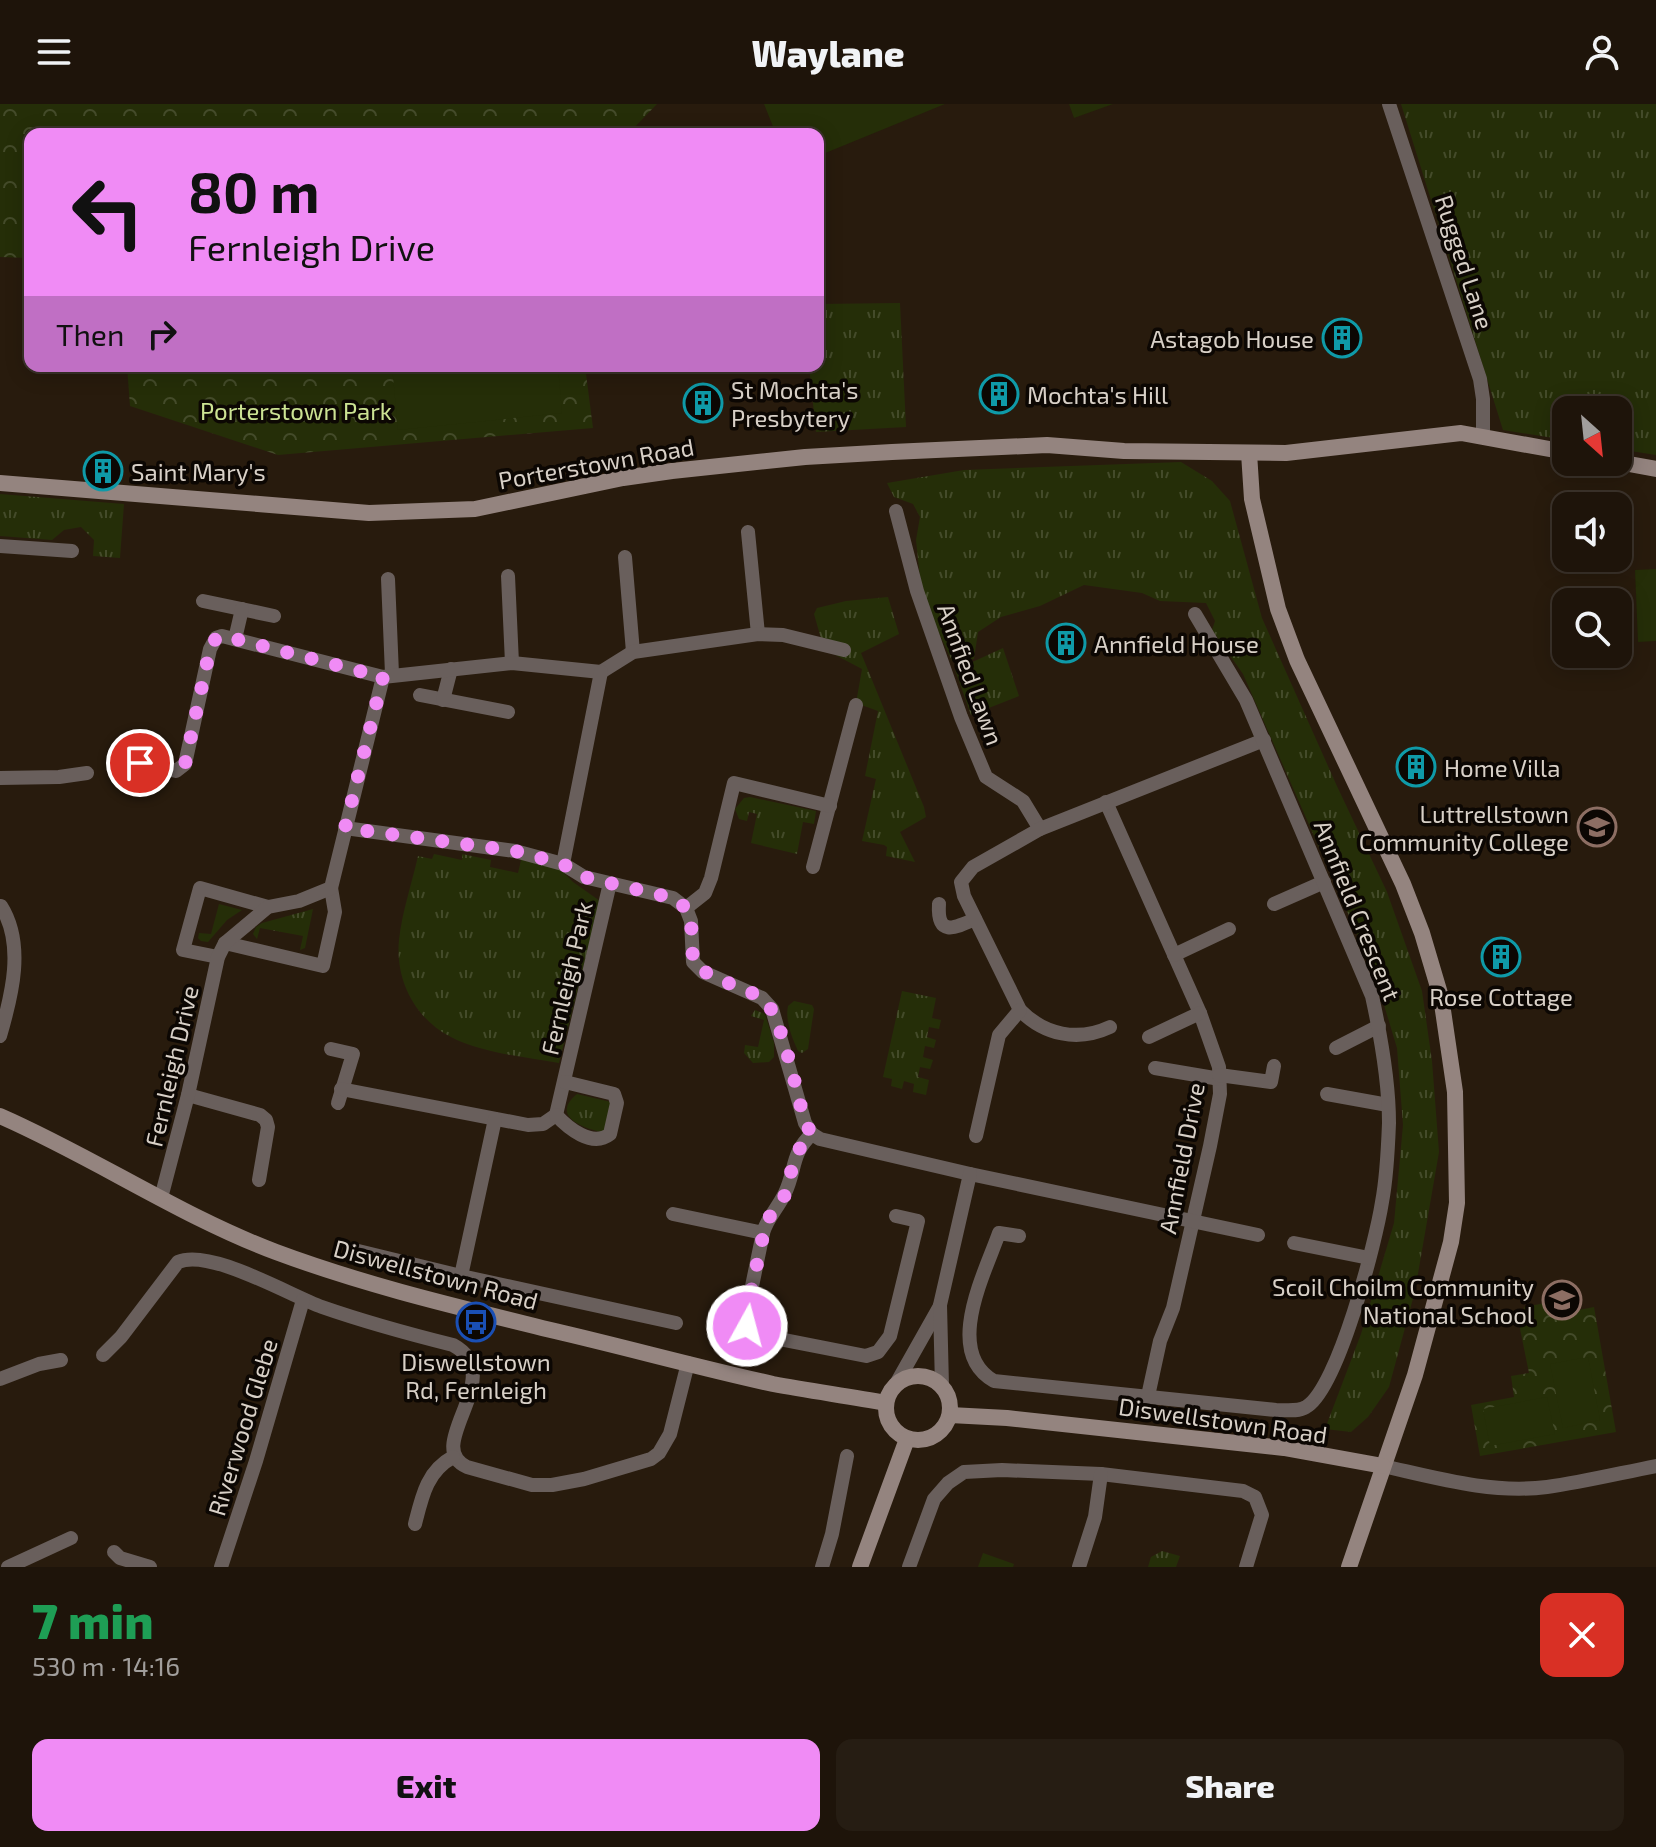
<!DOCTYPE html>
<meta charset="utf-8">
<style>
body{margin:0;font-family:"Exo 2",sans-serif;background:#261d13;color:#f1f3f6;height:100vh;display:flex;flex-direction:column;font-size:30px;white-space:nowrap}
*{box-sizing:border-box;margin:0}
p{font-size:26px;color:#a19e9c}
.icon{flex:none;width:44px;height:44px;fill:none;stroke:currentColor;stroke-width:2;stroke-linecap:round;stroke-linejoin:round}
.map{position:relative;height:1463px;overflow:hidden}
.sheet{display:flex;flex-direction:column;background:#1e140a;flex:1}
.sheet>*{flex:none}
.hud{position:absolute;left:24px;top:24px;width:800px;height:244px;border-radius:16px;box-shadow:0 4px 20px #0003,0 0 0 2px #3c332b;background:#f08bf5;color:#111;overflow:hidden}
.needle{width:52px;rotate:153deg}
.controls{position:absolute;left:1552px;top:292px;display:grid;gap:16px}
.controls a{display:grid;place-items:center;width:80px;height:80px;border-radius:16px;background:#1e140a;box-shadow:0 4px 20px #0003,0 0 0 2px #3c332b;font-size:40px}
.pin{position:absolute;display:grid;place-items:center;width:68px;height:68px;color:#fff;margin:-34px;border:4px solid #fff;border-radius:50%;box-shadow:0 2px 8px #0007}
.me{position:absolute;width:88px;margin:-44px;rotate:7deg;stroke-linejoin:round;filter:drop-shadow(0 0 6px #0008)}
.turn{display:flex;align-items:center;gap:28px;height:168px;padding:0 32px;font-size:36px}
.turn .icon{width:104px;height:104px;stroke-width:2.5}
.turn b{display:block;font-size:56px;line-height:68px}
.then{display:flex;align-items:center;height:76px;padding:0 32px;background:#0003;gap:16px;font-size:30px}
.round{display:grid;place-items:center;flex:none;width:84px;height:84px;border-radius:16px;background:#261d13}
.head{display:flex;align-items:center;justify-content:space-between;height:136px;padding:0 32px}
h1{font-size:48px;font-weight:800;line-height:60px;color:#1e9e55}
.cta{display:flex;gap:16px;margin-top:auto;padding:16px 32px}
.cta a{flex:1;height:92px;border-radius:16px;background:#f08bf5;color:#111;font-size:32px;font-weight:800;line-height:92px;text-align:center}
.cta a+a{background:#261d13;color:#f1f3f6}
header{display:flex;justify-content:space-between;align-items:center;height:104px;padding:0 32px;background:#1e140a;font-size:36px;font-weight:800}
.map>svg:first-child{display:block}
.grass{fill:url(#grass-tufts)}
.park{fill:url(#park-crowns)}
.pitch{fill:#252e08}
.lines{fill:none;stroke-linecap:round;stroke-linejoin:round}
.street{stroke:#695f5c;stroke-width:14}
.secondary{stroke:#94847f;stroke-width:16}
.route{stroke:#f08bf5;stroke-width:14;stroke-dasharray:0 25.2}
.labels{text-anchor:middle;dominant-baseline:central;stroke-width:7;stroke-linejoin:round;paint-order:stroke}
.street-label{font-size:24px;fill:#d8d0c7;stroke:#0c0703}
.poi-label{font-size:24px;fill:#d8d0c7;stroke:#0c0703;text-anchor:start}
.park-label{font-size:24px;fill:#cce393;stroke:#0c0703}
</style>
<header><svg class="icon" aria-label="menu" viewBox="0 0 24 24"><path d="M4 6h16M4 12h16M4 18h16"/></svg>Waylane<svg class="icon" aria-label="person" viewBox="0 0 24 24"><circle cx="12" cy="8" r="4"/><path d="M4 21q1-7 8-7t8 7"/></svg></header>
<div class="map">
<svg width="1656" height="1463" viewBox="0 0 1656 1463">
<defs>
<pattern id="grass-tufts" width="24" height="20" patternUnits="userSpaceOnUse" patternTransform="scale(2)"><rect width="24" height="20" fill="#252e08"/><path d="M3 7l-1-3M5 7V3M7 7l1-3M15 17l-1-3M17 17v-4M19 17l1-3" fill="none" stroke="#444b2a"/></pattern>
<pattern id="park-crowns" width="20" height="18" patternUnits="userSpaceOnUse" patternTransform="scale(2)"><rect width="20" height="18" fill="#252e08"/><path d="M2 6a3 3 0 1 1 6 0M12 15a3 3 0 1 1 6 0" fill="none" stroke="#444b2a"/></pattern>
</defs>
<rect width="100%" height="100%" fill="#281b0d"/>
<g class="grass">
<polygon points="1401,0 1656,0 1656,351 1618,345 1618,306 1566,306 1566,336 1503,326"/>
<polygon points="900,199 906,323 816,328 809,262 818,262 818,200"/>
<polygon points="1181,358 1212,377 1230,397 1262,514 1336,680 1387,788 1422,887 1432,957 1439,1048 1415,1187 1389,1283 1368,1313 1351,1328 1325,1325 1361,1230 1394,1119 1403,1021 1397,944 1375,871 1243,570 1212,526 1215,517 1206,499 1160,497 1142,489 1084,481 1040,502 1001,513 978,528 974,555 952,557 922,493 916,436 920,413 913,400 894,393 887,379 964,366"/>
<polygon points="0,390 124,400 120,454 93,452 94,436 81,423 64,426 52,436 0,432"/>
<polygon points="888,493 899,530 861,549 924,703 926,713 900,728 915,758 886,752 887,743 884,741 862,737 876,675 865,672 878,607 856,599 862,565 824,545 814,510 817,504 846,497"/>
<polygon points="1003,544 1019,592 971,611 955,566"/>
<polygon points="750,693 816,707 814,720 803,718 797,750 751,739 757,710 749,708 747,717 739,715 735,705 744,694"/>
<path d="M434 750 462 756V750L491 756 490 763 518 769 522 752 559 764 573 778 600 797 559 959C526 953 481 949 451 933 415 915 395 876 399 836 402 808 412 779 418 752L432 755Z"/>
<polygon points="219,800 242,806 227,816 208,838 201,837 198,834 199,829 211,830"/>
<polygon points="313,805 305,844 300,846 303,832 260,824 257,835 253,830 256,823 262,819"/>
<polygon points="902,887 936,894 932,914 941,916 939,925 929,923 927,933 936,936 934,944 925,942 923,953 933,956 930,965 920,963 918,973 929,976 926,991 913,988 914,980 904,977 902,985 891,982 892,975 883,973"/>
<path d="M794 897 812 901 814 905 808 945 802 949 798 947C792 934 785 916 788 902Z"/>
<polygon points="755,906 765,910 774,939 774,953 769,958 753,959 744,949 745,941 758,943 764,916 751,912"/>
<path d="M577 990 611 998 605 1026 601 1028C583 1024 550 1012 577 990Z"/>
<polygon points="1162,1447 1180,1452 1176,1463 1148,1463 1151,1453"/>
<polygon points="983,1449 1014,1460 1013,1463 978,1463"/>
</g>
<g class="park">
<polygon points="0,0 657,0 628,30 30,30 30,154 0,153"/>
<polygon points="127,262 585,262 593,324 278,351 130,302"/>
<polygon points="1551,1198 1554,1211 1594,1203 1616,1328 1480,1352 1471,1301 1514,1293 1511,1272 1529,1269 1518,1215 1526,1213 1524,1203"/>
</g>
<g class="pitch">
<polygon points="764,0 945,0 818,52 818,30 776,30"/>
<polygon points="1069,0 1113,0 1074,14"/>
<polygon points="392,262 558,262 562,309 398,326"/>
<polygon points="1656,465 1656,537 1638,538 1635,466"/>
<polygon points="1588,1253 1600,1316 1563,1324 1550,1260"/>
<polygon points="1547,1293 1555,1330 1490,1342 1483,1305"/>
</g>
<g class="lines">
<g class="street">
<polyline points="1389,0 1480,275 1483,295 1483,333"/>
<polyline points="896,407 917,487 961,613 986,673 1023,697 1040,725"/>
<polyline points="748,428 758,530"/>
<polyline points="0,442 72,447"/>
<polyline points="625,453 633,548"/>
<polyline points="508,472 512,559"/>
<polyline points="388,475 392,570"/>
<polyline points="203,497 274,512"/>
<polyline points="235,535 242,505"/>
<polyline points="601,568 633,548 758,530 783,531 844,546"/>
<polyline points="420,591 508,608"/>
<polyline points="443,596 451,565"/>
<polyline points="140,659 176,667 185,660 210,545 216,534 222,532 383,573 512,559 601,568"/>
<polyline points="0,674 59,673 87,669"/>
<polyline points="139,679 140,659 148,640"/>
<polyline points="1106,698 1200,909 1219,963 1220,990 1210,1042 1173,1204 1160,1237 1148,1292"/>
<polyline points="345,724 515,747 563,760 584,773 673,794 686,804 691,817 693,858 703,868 762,894 772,905 805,1019 812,1030"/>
<polyline points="563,760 601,568"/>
<polyline points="813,763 856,601"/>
<path d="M939 800C937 832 953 825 975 815"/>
<polyline points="1274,800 1324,778"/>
<polyline points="686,804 705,789 711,774 734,679 830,702"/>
<polyline points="225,839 323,862 335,808 331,784"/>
<polyline points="1174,851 1229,825"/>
<polyline points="218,853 183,846 200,784 268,803"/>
<path d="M1110 923C1078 938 1044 931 1020 906L964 792 961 778 973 763 1040 725 1264 636"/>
<path d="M0 932C12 891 25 840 1 802"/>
<polyline points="1149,933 1200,909"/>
<polyline points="1336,944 1379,922"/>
<polyline points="331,945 353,950 338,999"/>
<polyline points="1155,964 1220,975"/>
<polyline points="1219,971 1271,978 1274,962"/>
<polyline points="341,985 528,1021 543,1020 556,1011"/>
<polyline points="1327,990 1388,1001"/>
<polyline points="188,991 260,1011 266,1016 268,1023 259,1076"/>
<polyline points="556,1011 610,779"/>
<path d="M556 1011C568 1024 592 1044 610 1030L617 999 614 990 565 978"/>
<polyline points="812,1030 820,1035 970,1070 1258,1131"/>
<polyline points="976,1032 999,931 1020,906"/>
<polyline points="161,1094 188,991 218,853 225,839 268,803 299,797 331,784 383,573"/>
<path d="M673 1110 763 1129C767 1114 778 1104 785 1089 796 1066 791 1049 812 1030"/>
<polyline points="763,1129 745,1216 751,1227 759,1231 866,1252 878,1248 890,1232 918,1117 896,1112"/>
<path d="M1019 1132 999 1129C985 1169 943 1248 994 1277L1276 1306C1286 1306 1298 1308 1306 1303 1338 1285 1376 1137 1382 1098 1387 1072 1388 1045 1389 1019 1389 977 1381 933 1372 892L1246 596 1195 510"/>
<polyline points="1294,1139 1369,1154"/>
<polyline points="350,1145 461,1172 676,1219"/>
<polyline points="461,1172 495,1015"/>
<path d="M103 1251 121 1233 178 1158C210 1144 289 1191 322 1203 365 1218 409 1230 453 1241 510 1272 421 1342 467 1363L532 1381H552L584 1375 651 1355 659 1349 670 1330 688 1259"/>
<polyline points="0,1275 39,1260 61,1256"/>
<polyline points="896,1280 940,1202"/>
<polyline points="942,1282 940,1201 970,1070"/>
<path d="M1383 1362C1437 1374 1491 1390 1547 1383 1583 1378 1620 1369 1656 1362"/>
<path d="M415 1420C422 1392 427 1367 453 1353"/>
<polyline points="114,1448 120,1454 150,1463"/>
<polyline points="8,1463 71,1434"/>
<polyline points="221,1463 256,1357 303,1196"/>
<polyline points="822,1463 832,1430 847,1352"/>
<polyline points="909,1463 934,1395 948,1379 964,1368 1002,1366 1101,1370 1243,1387 1255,1393 1262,1411 1246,1463"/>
<polyline points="1079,1463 1095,1413 1101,1370"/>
</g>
<g class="secondary">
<polyline points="1249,349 1252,395 1278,505 1297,556 1403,780 1422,829 1441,893 1455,988 1457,1099 1451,1138 1415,1271 1349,1463"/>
<polyline points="1618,358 1656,365"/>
<polyline points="0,379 369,409 475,405 623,374 672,367 805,353 892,348 1047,341 1124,347 1286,349 1461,329 1566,348"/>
<path d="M0 1012C94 1053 180 1112 276 1148 367 1182 462 1204 555 1227 628 1244 700 1264 773 1280 810 1287 848 1292 886 1299"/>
<circle cx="918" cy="1304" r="32"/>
<polyline points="950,1311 1007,1314 1284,1344 1383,1362"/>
<polyline points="860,1463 907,1335"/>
</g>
</g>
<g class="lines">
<path class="route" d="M140 659 176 667 185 660 210 545 216 534 222 532 235 535 383 573 345 724 515 747 563 760 584 773 673 794 686 804 691 817 693 858C713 879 742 880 764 896 781 909 798 994 805 1019L812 1030 796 1049 785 1091 766 1118 745 1216 747 1222"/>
</g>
<defs>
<g id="building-ring" transform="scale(2)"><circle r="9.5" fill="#0c0703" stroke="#0f9aa8" stroke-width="1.5"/><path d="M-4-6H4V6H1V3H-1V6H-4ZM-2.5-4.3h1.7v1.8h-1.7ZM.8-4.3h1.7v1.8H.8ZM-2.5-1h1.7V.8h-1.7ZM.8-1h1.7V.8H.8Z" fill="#0f9aa8"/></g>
<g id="school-ring" transform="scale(2)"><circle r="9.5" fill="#0c0703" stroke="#8d6e63" stroke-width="1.5"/><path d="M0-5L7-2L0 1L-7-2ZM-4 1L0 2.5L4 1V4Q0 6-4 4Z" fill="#8d6e63"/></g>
<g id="bus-ring" transform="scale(2)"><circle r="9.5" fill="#0c0703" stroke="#1a4fb4" stroke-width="1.5"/><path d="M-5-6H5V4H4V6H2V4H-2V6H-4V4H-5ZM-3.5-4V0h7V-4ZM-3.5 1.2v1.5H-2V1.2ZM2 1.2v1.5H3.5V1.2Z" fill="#1a4fb4"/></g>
</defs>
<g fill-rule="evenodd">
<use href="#building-ring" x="1342" y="234"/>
<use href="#building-ring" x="999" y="290"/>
<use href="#building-ring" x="703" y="299"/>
<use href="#building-ring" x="103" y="367"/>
<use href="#building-ring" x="1066" y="539"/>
<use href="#building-ring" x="1416" y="663"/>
<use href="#school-ring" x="1597" y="723"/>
<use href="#building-ring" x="1501" y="853"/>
<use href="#school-ring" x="1562" y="1196"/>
<use href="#bus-ring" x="476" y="1218"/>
</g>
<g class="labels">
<g class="street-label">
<text transform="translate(1465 158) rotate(72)">Rugged Lane</text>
<text transform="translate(596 359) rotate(-10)">Porterstown Road</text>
<text transform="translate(971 570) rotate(70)">Annfied Lawn</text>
<text transform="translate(1358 806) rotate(68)">Annfield Crescent</text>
<text transform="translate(566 874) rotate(-77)">Fernleigh Park</text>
<text transform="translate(171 962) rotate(-77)">Fernleigh Drive</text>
<text transform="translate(1181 1054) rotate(-79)">Annfield Drive</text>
<text transform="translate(436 1170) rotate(15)">Diswellstown Road</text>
<text transform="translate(1223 1316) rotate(8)">Diswellstown Road</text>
<text transform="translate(242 1323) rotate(-73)">Riverwood Glebe</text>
</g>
<g class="poi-label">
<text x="1314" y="234" text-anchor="end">Astagob House</text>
<text x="731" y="285">St Mochta's<tspan x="731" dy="28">Presbytery</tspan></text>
<text x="1027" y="290">Mochta's Hill</text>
<text x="131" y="367">Saint Mary's</text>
<text x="1094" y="539">Annfield House</text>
<text x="1444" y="663">Home Villa</text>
<text x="1569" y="709" text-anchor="end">Luttrellstown<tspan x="1569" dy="28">Community College</tspan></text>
<text x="1501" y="892" text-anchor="middle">Rose Cottage</text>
<text x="1534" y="1182" text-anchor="end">Scoil Choilm Community<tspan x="1534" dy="28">National School</tspan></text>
<text x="476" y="1257" text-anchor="middle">Diswellstown<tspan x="476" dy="28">Rd, Fernleigh</tspan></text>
</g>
<g class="park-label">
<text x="296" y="306">Porterstown Park</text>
</g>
</g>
</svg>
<div class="controls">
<a><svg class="needle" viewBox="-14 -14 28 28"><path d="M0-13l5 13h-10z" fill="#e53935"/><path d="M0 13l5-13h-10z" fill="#a19e9c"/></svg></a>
<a><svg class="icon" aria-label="sound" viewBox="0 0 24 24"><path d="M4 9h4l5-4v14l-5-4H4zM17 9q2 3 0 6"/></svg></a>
<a><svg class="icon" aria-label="search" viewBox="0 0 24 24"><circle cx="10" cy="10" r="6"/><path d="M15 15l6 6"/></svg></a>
</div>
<div class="pin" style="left:140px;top:659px;background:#d93025"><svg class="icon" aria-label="arrive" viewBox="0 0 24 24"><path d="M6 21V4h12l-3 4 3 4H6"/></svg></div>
<svg class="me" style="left:747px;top:1222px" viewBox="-20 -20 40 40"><circle r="17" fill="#f08bf5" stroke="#fff" stroke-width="3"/><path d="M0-11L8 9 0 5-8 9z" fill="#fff"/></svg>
<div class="hud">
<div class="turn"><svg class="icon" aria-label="left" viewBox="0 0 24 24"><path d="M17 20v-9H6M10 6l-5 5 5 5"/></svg><div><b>80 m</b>Fernleigh Drive</div></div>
<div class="then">Then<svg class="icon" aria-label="right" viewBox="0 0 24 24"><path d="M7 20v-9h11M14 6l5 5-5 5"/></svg></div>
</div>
</div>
<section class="sheet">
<div class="head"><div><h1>7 min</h1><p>530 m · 14:16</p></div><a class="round" style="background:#d93025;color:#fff"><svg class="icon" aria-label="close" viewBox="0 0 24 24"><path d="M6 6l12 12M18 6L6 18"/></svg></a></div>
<div class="cta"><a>Exit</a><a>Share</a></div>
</section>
